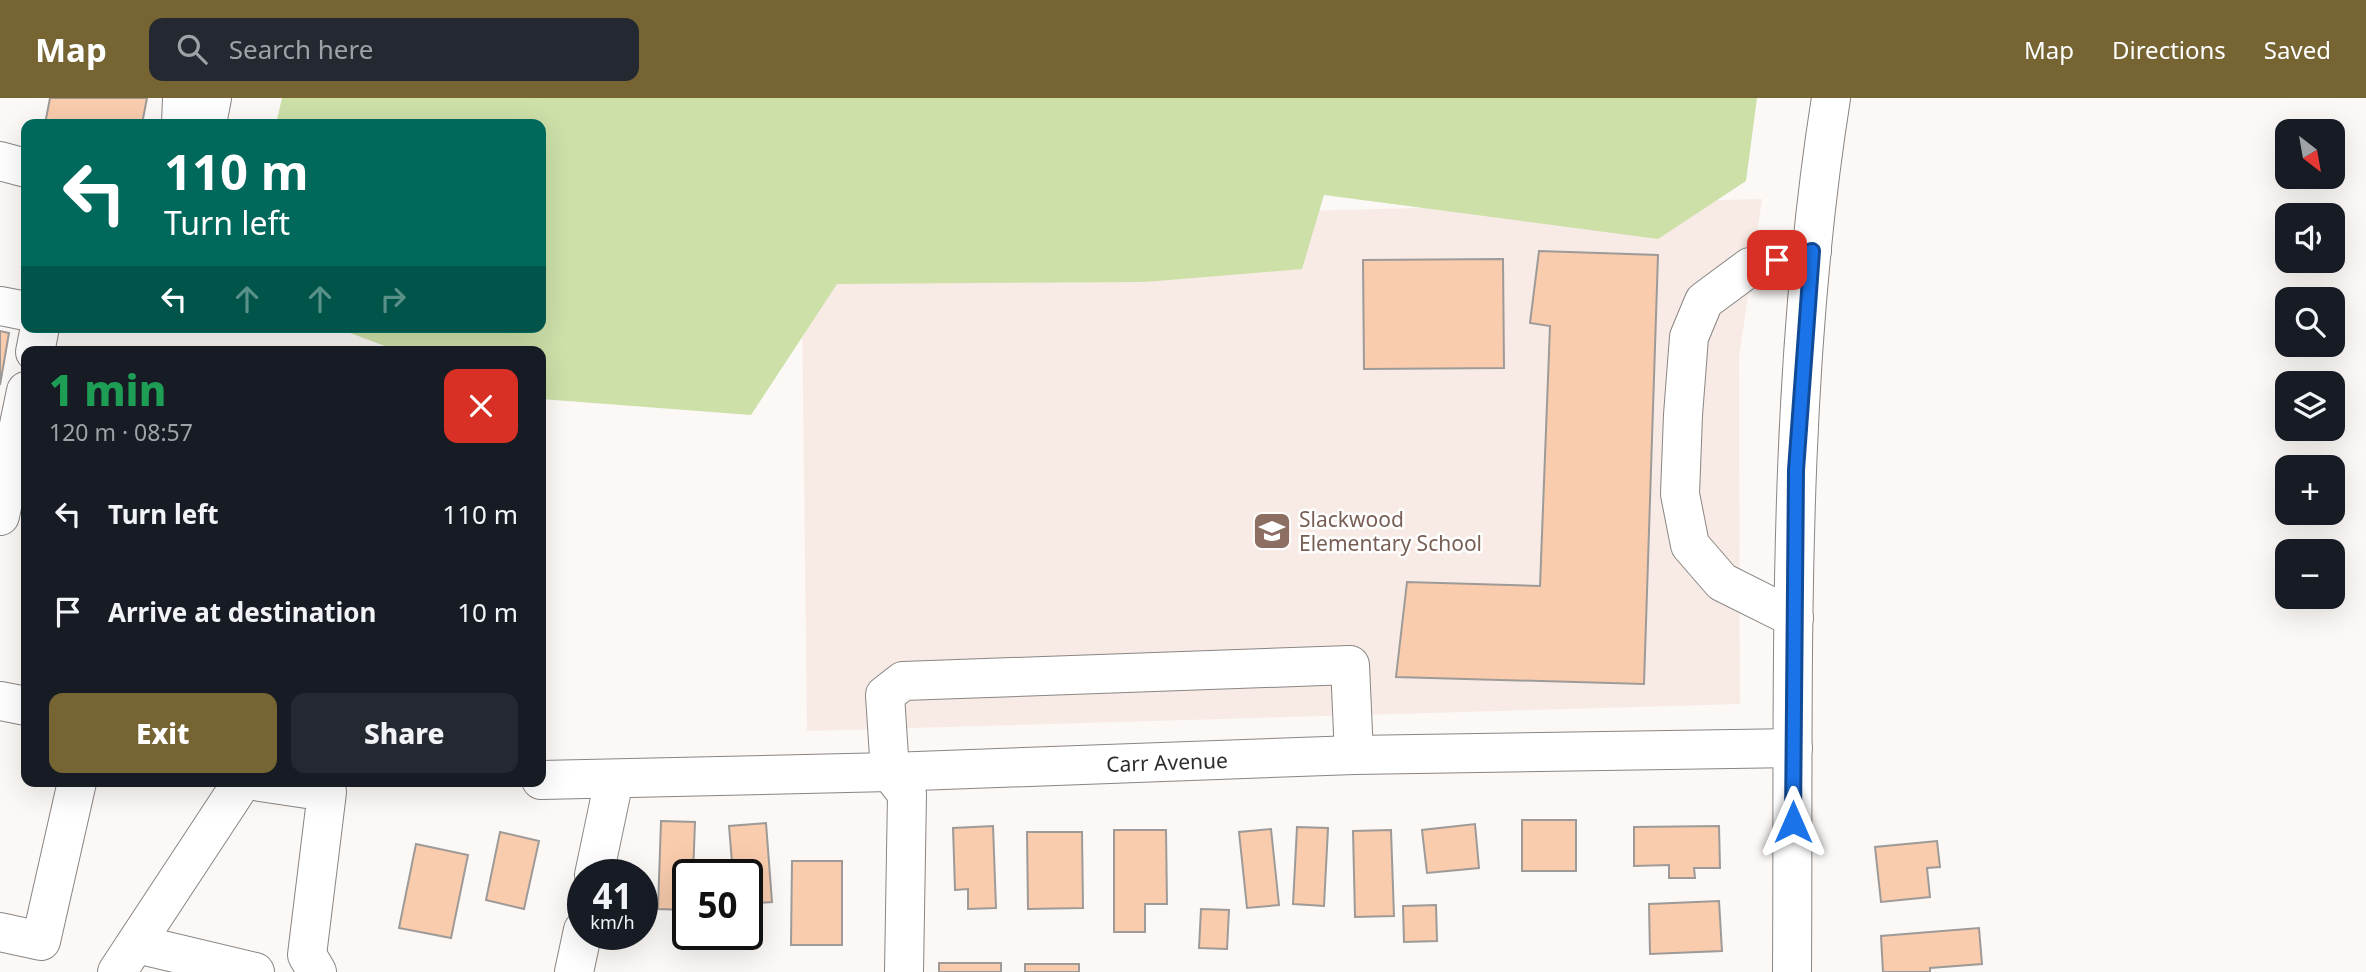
<!DOCTYPE html>
<meta charset="utf-8">
<style>
body{margin:0;font-family:"Noto Sans",sans-serif;background:#242831;color:#f1f3f6;height:100vh;display:flex;flex-direction:column;font-size:26px;white-space:nowrap}
*{box-sizing:border-box;margin:0}
p{font-size:23px;color:#9ea1a6}
.icon{flex:none;width:38px;height:38px;fill:none;stroke:currentColor;stroke-width:2;stroke-linecap:round;stroke-linejoin:round}
.map{position:relative;flex:1;overflow:hidden}
.details{position:absolute;left:21px;top:248px;width:525px;height:441px;display:flex;flex-direction:column;background:#171b24;border-radius:14px;box-shadow:0 7px 28px #0002}
.details>*{flex:none}
.top-card{position:absolute;left:21px;top:21px;width:525px;height:214px;border-radius:14px;box-shadow:0 7px 28px #0002;background:#00695c;color:#fff;overflow:hidden}
.needle{width:46px;rotate:149deg}
.controls{position:absolute;left:2275px;top:21px;display:grid;gap:14px}
.controls a{display:grid;place-items:center;width:70px;height:70px;border-radius:14px;background:#171b24;box-shadow:0 7px 28px #0002;font-size:35px}
.speed{position:absolute;left:567px;top:761px;display:flex;gap:14px;font-size:35px;font-weight:700;text-align:center}
.speed>*{display:grid;place-content:center;width:91px;height:91px;border-radius:50%;background:#171b24;box-shadow:0 7px 28px #0002;line-height:1}
.speed small{font-size:18px;font-weight:400}
.speed .limit{border:4px solid #111;border-radius:10px;background:#fff;color:#111}
.pin{position:absolute;display:grid;place-items:center;width:60px;height:60px;color:#fff;margin:-30px;border-radius:14px;box-shadow:0 4px 10px #0006}
.me{position:absolute;width:77px;margin:-38px;rotate:0deg;stroke-linejoin:round;filter:drop-shadow(0 0 5px #0008)}
.turn{display:flex;align-items:center;gap:24px;height:147px;padding:0 28px;font-size:32px}
.turn .icon{width:91px;height:91px;stroke-width:2.5}
.turn b{display:block;font-size:49px;line-height:60px}
.lanes{display:flex;align-items:center;height:66px;padding:0 28px;background:#0003;justify-content:center;gap:35px;direction:ltr}
.lanes .off{opacity:.35}
.round{display:grid;place-items:center;flex:none;width:74px;height:74px;border-radius:14px;background:#242831}
.head{display:flex;align-items:center;justify-content:space-between;height:119px;padding:0 28px}
h1{font-size:42px;font-weight:800;line-height:52px;color:#1e9e55}
.primary-button{display:flex;gap:14px;margin-top:auto;padding:14px 28px}
.primary-button a{flex:1;height:80px;border-radius:14px;background:#766533;color:#fff;font-size:28px;font-weight:800;line-height:80px;text-align:center}
.primary-button a+a{background:#242831;color:#f1f3f6}
ul{padding:0;list-style:none}
li{display:flex;align-items:center;gap:21px;height:98px;padding:0 28px}
li div{flex:1}
li b{display:block;font-size:26px}
li em{font-style:normal}
header{display:flex;align-items:center;gap:42px;box-sizing:border-box;height:98px;padding:0 35px;background:#766533;color:#fff}
header strong{font-size:33px}
nav{display:flex;gap:38px;margin-inline-start:auto;font-size:24px}
.search{width:490px;height:63px;background:#242831;display:flex;align-items:center;gap:18px;box-sizing:border-box;padding:0 24px;border-radius:14px;color:#9ea1a6;font-size:26px}
.map>svg:first-child{display:block}
.built{fill:#f8ebe6}
.green{fill:#cde0a8}
.building{fill:#f9ccad;stroke:#9e9a98;stroke-width:2}
.lines{fill:none;stroke-linecap:round;stroke-linejoin:round}
.minor-casing{stroke:#898583;stroke-width:40}
.major-casing{stroke:#898583;stroke-width:40}
.minor{stroke:#fff;stroke-width:38}
.major{stroke:#fff;stroke-width:38}
.route-casing{stroke:#114b97;stroke-width:18}
.route{stroke:#1a73e8;stroke-width:12}
.labels{text-anchor:middle;dominant-baseline:central;stroke-width:5;stroke-linejoin:round;paint-order:stroke}
.education-label{font-size:21px;fill:#785e54;stroke:#fff;text-anchor:start}
.street-label{font-size:21px;fill:#2e2c2b;stroke:#fff}
</style>
<header>
<strong>Map</strong>
<div class="search"><svg class="icon" aria-label="search" viewBox="0 0 24 24"><circle cx="10" cy="10" r="6"/><path d="M15 15l6 6"/></svg>Search here</div>
<nav><a>Map</a><a>Directions</a><a>Saved</a></nav>
</header>
<div class="map">
<svg width="2366" height="874" viewBox="0 0 2366 874">
<rect width="100%" height="100%" fill="#fcf8f6"/>
<polygon class="built" points="1762,101 1739,260 1740,606 807,633 801,126"/>
<polygon class="green" points="282,0 1757,0 1746,83 1658,141 1324,97 1302,171 1145,184 837,186 751,317 541,301 541,254 401,254 334,229 541,229 541,26 276,26"/>
<g class="building">
<polygon points="50,0 147,0 142,26 45,26"/>
<polygon points="1539,153 1658,157 1644,586 1396,579 1407,484 1540,488 1550,228 1530,225"/>
<polygon points="1503,161 1504,270 1364,271 1363,162"/>
<polygon points="0,233 9,235 0,287"/>
<rect x="1522" y="722" width="54" height="51"/>
<polygon points="661,723 695,724 693,777 688,777 688,812 658,811"/>
<polygon points="766,725 772,804 747,806 747,777 733,777 729,728"/>
<polygon points="1475,726 1479,770 1427,775 1422,732"/>
<polygon points="993,728 996,810 968,811 968,791 955,792 953,730"/>
<polygon points="1719,728 1720,770 1694,770 1695,780 1669,780 1669,767 1634,768 1634,729"/>
<polygon points="1297,729 1328,730 1324,808 1293,806"/>
<polygon points="1271,731 1279,807 1247,810 1239,734"/>
<polygon points="1114,732 1166,732 1167,806 1145,806 1145,834 1114,834"/>
<polygon points="1391,732 1394,818 1355,819 1353,733"/>
<polygon points="500,734 539,743 524,811 486,802"/>
<polygon points="1027,734 1082,734 1083,810 1028,811"/>
<polygon points="1937,743 1940,769 1927,770 1930,799 1881,804 1875,749"/>
<polygon points="416,746 468,757 451,840 399,830"/>
<polygon points="792,763 842,763 842,847 791,847"/>
<polygon points="1719,803 1722,853 1650,856 1649,806"/>
<polygon points="1436,807 1437,843 1404,844 1403,808"/>
<polygon points="1201,811 1229,812 1227,851 1199,850"/>
<polygon points="1979,830 1982,866 1930,870 1930,874 1883,874 1881,838"/>
<rect x="939" y="865" width="62" height="9"/>
<rect x="1025" y="866" width="54" height="8"/>
</g>
<g class="lines">
<g class="minor-casing">
<g id="minor">
<polyline points="181,26 182,0"/>
<polyline points="207,26 212,0"/>
<polyline points="0,63 26,70"/>
<polyline points="0,208 26,213"/>
<polyline points="35,254 40,229"/>
<polyline points="0,418 26,293"/>
<polyline points="1794,520 1722,484 1690,447 1680,396 1683,317 1689,239 1704,203 1750,169 1812,153"/>
<polyline points="0,603 26,608"/>
<polyline points="541,682 890,674 1354,657 1793,650"/>
<polyline points="260,684 327,694 307,857 317,874"/>
<polyline points="594,777 614,682"/>
<polyline points="0,834 41,843 77,684"/>
<polyline points="137,846 255,874"/>
<polyline points="117,874 242,684"/>
<polyline points="574,874 583,832"/>
<polyline points="904,874 907,696 890,674 885,597 903,583 1350,567 1354,657"/>
</g>
</g>
<g class="major-casing">
<path id="major" d="M1792 874C1794 583 1785 289 1831 0"/>
</g>
<use href="#minor" class="minor"/>
<use href="#major" class="major"/>
</g>
<g class="lines">
<g class="route-casing">
<polyline id="route" points="1777,162 1812,153 1796,372 1793,724"/>
</g>
<use href="#route" class="route"/>
</g>
<defs>
<g id="school-square" transform="scale(2.0125)"><rect x="-9" y="-9" width="18" height="18" rx="4" fill="#8d6e63" stroke="#fff"/><path d="M0-5L7-2L0 1L-7-2ZM-4 1L0 2.5L4 1V4Q0 6-4 4Z" fill="#fff"/></g>
</defs>
<g fill-rule="evenodd">
<use href="#school-square" x="1272" y="433"/>
</g>
<g class="labels">
<g class="education-label">
<text x="1299" y="421">Slackwood<tspan x="1299" dy="24">Elementary School</tspan></text>
</g>
<g class="street-label">
<text transform="translate(1167 664) rotate(-2)">Carr Avenue</text>
</g>
</g>
</svg>
<div class="controls">
<a><svg class="needle" viewBox="-14 -14 28 28"><path d="M0-13l5 13h-10z" fill="#e53935"/><path d="M0 13l5-13h-10z" fill="#9ea1a6"/></svg></a>
<a><svg class="icon" aria-label="sound" viewBox="0 0 24 24"><path d="M4 9h4l5-4v14l-5-4H4zM17 9q2 3 0 6"/></svg></a>
<a><svg class="icon" aria-label="search" viewBox="0 0 24 24"><circle cx="10" cy="10" r="6"/><path d="M15 15l6 6"/></svg></a>
<a><svg class="icon" aria-label="layers" viewBox="0 0 24 24"><path d="M12 4l9 5-9 5-9-5zM3 14l9 5 9-5"/></svg></a>
<a>+</a>
<a>−</a>
</div>
<div class="speed"><div>41<small>km/h</small></div><div class="limit">50</div></div>
<div class="pin" style="left:1777px;top:162px;background:#d93025"><svg class="icon" aria-label="arrive" viewBox="0 0 24 24"><path d="M6 21V4h12l-3 4 3 4H6"/></svg></div>
<svg class="me" style="left:1793px;top:724px" viewBox="-20 -20 40 40"><path d="M0-17L14 15 0 8-14 15z" fill="#1a73e8" stroke="#fff" stroke-width="4"/></svg>
<div class="top-card">
<div class="turn"><svg class="icon" aria-label="left" viewBox="0 0 24 24"><path d="M17 20v-9H6M10 6l-5 5 5 5"/></svg><div><b>110 m</b>Turn left</div></div>
<div class="lanes"><svg class="icon" aria-label="left" viewBox="0 0 24 24"><path d="M17 20v-9H6M10 6l-5 5 5 5"/></svg><svg class="icon off" aria-label="ahead" viewBox="0 0 24 24"><path d="M12 20V5M6 11l6-6 6 6"/></svg><svg class="icon off" aria-label="ahead" viewBox="0 0 24 24"><path d="M12 20V5M6 11l6-6 6 6"/></svg><svg class="icon off" aria-label="right" viewBox="0 0 24 24"><path d="M7 20v-9h11M14 6l5 5-5 5"/></svg></div>
</div>
<section class="details">
<div class="head"><div><h1>1 min</h1><p>120 m · 08:57</p></div><a class="round" style="background:#d93025;color:#fff"><svg class="icon" aria-label="close" viewBox="0 0 24 24"><path d="M6 6l12 12M18 6L6 18"/></svg></a></div>
<ul>
<li><svg class="icon" aria-label="left" viewBox="0 0 24 24"><path d="M17 20v-9H6M10 6l-5 5 5 5"/></svg><div><b>Turn left</b></div><em>110 m</em></li>
<li><svg class="icon" aria-label="arrive" viewBox="0 0 24 24"><path d="M6 21V4h12l-3 4 3 4H6"/></svg><div><b>Arrive at destination</b></div><em>10 m</em></li>
</ul>
<div class="primary-button"><a>Exit</a><a>Share</a></div>
</section>
</div>
